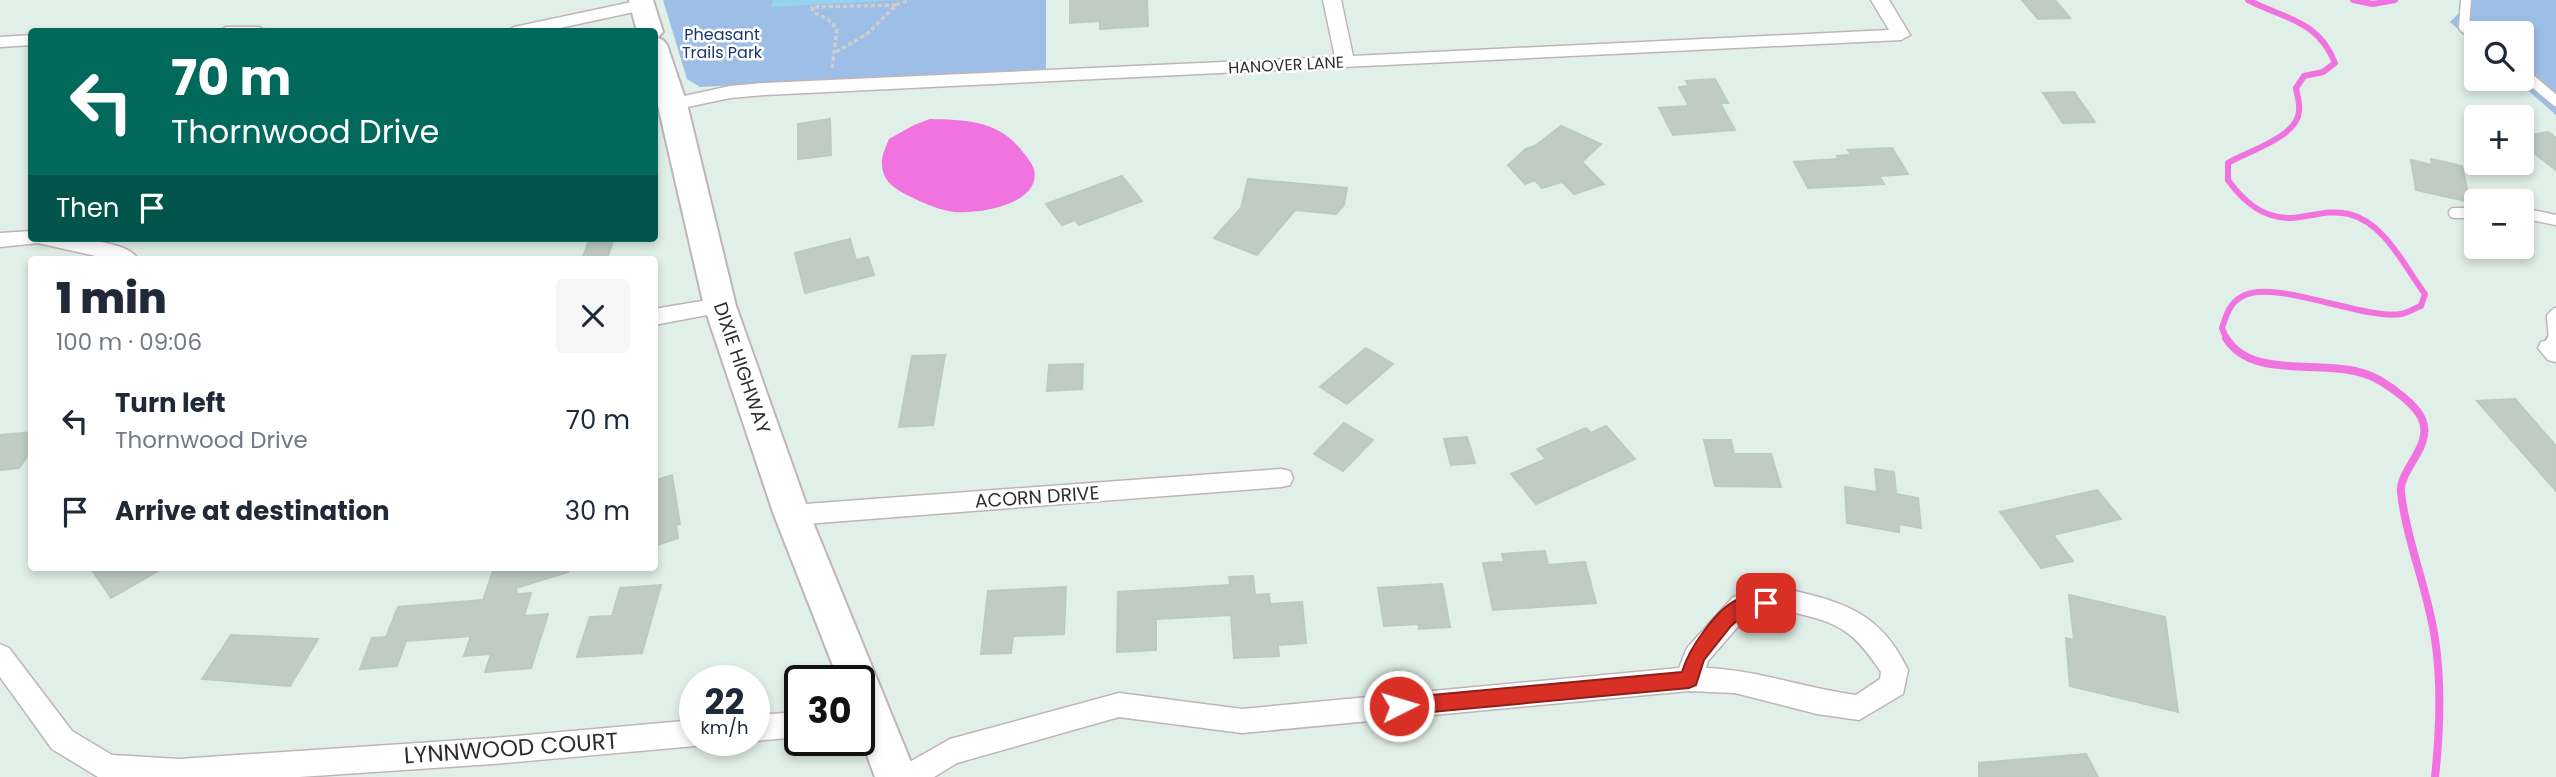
<!DOCTYPE html>
<meta charset="utf-8">
<style>
body{margin:0;font-family:Poppins,sans-serif;background:#f6f6f7;color:#1f2937;height:100vh;display:flex;flex-direction:column;font-size:26px;white-space:nowrap}
*{box-sizing:border-box;margin:0}
p{font-size:23px;color:#747a83}
.icon{flex:none;width:38px;height:38px;fill:none;stroke:currentColor;stroke-width:2;stroke-linecap:round;stroke-linejoin:round}
.map{position:relative;flex:1;overflow:hidden}
.details{position:absolute;left:28px;top:256px;width:630px;height:315px;display:flex;flex-direction:column;background:#fff;border-radius:7px;box-shadow:0 4px 10px #0003}
.details>*{flex:none}
.guide{position:absolute;left:28px;top:28px;width:630px;height:214px;border-radius:7px;box-shadow:0 4px 10px #0003;background:#00695c;color:#fff;overflow:hidden}
.controls{position:absolute;left:2464px;top:21px;display:grid;gap:14px}
.controls a{display:grid;place-items:center;width:70px;height:70px;border-radius:7px;background:#fff;box-shadow:0 4px 10px #0003;font-size:35px}
.speed{position:absolute;left:679px;top:665px;display:flex;gap:14px;font-size:35px;font-weight:700;text-align:center}
.speed>*{display:grid;place-content:center;width:91px;height:91px;border-radius:50%;background:#fff;box-shadow:0 4px 10px #0003;line-height:1}
.speed small{font-size:18px;font-weight:400}
.speed .limit{border:4px solid #111;border-radius:10px;background:#fff;color:#111}
.pin{position:absolute;display:grid;place-items:center;width:60px;height:60px;color:#fff;margin:-30px;border-radius:14px;box-shadow:0 4px 10px #0006}
.me{position:absolute;width:77px;margin:-38px;rotate:85deg;stroke-linejoin:round;filter:drop-shadow(0 0 5px #0008)}
.turn{display:flex;align-items:center;gap:24px;height:147px;padding:0 28px;font-size:32px}
.turn .icon{width:91px;height:91px;stroke-width:2.5}
.turn b{display:block;font-size:49px;line-height:60px}
.then{display:flex;align-items:center;height:66px;padding:0 28px;background:#0003;gap:14px;font-size:26px}
.round{display:grid;place-items:center;flex:none;width:74px;height:74px;border-radius:7px;background:#f6f6f7}
.head{display:flex;align-items:center;justify-content:space-between;height:119px;padding:0 28px}
h1{font-size:42px;font-weight:800;line-height:52px}
ul{padding:0;list-style:none}
li{display:flex;align-items:center;gap:21px;height:91px;padding:0 28px}
li div{flex:1}
li b{display:block;font-size:26px}
li em{font-style:normal}
.map>svg:first-child{display:block}
.green{fill:#9dbee6}
.pitch{fill:#98d3ed}
.water{fill:#f173df}
.lines{fill:none;stroke-linecap:round;stroke-linejoin:round}
.stream-far1{stroke:#f173df;stroke-width:6}
.stream{stroke:#f173df;stroke-width:8}
.building{fill:#bfcbc4;stroke:#b9cbc2;stroke-width:2}
.lane-far1-casing{stroke:#c1b4b8;stroke-width:13}
.lane-casing{stroke:#c1b4b8;stroke-width:17}
.street-casing{stroke:#c1b4b8;stroke-width:3}
.secondary-casing{stroke:#c1b4b8;stroke-width:4}
.path{stroke:#cdcdcd;stroke-width:3.5;stroke-dasharray:4.5 2.5;stroke-linecap:butt}
.lane-far1{stroke:#fff;stroke-width:10}
.lane{stroke:#fff;stroke-width:13}
.street{fill:#fff;fill-rule:evenodd}
.secondary{fill:#fff;fill-rule:evenodd}
.route{fill:#d93025;stroke:#8d1f18;stroke-width:2}
.labels{text-anchor:middle;dominant-baseline:central;stroke-width:5;stroke-linejoin:round;paint-order:stroke}
.far-park-label{font-size:16px;fill:#1a356e;stroke:#fff}
.far-street-label{font-size:16px;fill:#2e2e2e;stroke:#fff}
.street-label{font-size:19px;fill:#2e2e2e;stroke:#fff}
.near-street-label{font-size:23px;fill:#2e2e2e;stroke:#fff}
</style>
<div class="map">
<svg width="2556" height="777" viewBox="0 0 2556 777">
<rect width="100%" height="100%" fill="#e0efe7"/>
<g class="green">
<polygon points="663,0 1046,0 1046,70 700,87 687,79"/>
<polygon points="2472,0 2556,0 2556,115 2515,79 2522,79 2522,33 2476,33 2476,45 2450,22"/>
</g>
<polygon class="pitch" points="773,0 902,0 771,7"/>
<path class="water" d="M930 119C966 120 998 120 1022 151 1026 156 1032 163 1034 169 1042 205 978 214 954 212 939 210 926 204 913 198 899 191 883 184 882 165 881 156 886 147 889 139L914 125Z"/>
<g class="lines">
<g class="stream-far1">
<polyline points="2353,0 2373,4 2395,0"/>
<path d="M2227 340 2222 328C2226 316 2229 304 2241 297 2271 277 2362 320 2401 314 2407 313 2415 308 2421 306L2425 294C2404 266 2385 223 2349 214 2329 209 2310 217 2290 218 2262 218 2243 201 2228 180V163C2248 151 2298 137 2299 111 2300 103 2297 95 2296 88L2304 76 2323 72 2335 63C2318 20 2285 19 2248 0"/>
</g>
<path class="stream" d="M2226 338C2255 385 2334 353 2379 380 2393 388 2416 405 2422 419 2434 446 2398 470 2401 493 2407 543 2428 590 2435 639 2442 685 2440 731 2435 777"/>
</g>
<g class="building">
<polygon points="1070,0 1147,0 1148,26 1100,29 1100,21 1070,23"/>
<polygon points="2022,0 2055,0 2070,18 2038,19"/>
<polygon points="1715,79 1728,103 1720,103 1735,130 1673,135 1659,108 1689,106 1679,87 1689,86 1686,81"/>
<polygon points="2074,92 2095,122 2063,123 2043,93"/>
<polygon points="830,119 831,155 798,159 798,124"/>
<polygon points="1561,126 1601,144 1582,162 1604,184 1574,194 1562,182 1542,188 1535,180 1525,184 1508,165 1526,149 1535,146"/>
<polygon points="2548,132 2556,138 2556,170 2522,144 2522,136"/>
<polygon points="1892,148 1908,174 1879,176 1884,184 1808,188 1794,162 1838,159 1837,156 1851,155 1848,150"/>
<polygon points="2431,159 2462,166 2470,202 2416,190 2411,160 2432,165"/>
<polygon points="1122,176 1142,201 1079,225 1075,220 1062,225 1046,204"/>
<polygon points="1248,179 1347,188 1344,205 1336,214 1295,210 1257,255 1214,238 1241,208"/>
<polygon points="590,238 614,238 607,259 582,259"/>
<polygon points="850,239 856,260 868,257 874,275 805,293 795,253"/>
<polygon points="1366,348 1393,364 1347,404 1320,387"/>
<polygon points="945,355 933,425 899,427 912,356"/>
<polygon points="1083,364 1082,389 1047,391 1049,365"/>
<polygon points="2515,399 2556,446 2556,491 2477,401"/>
<polygon points="1344,423 1373,440 1343,471 1314,454"/>
<polygon points="1606,426 1635,459 1536,504 1511,474 1546,459 1537,449 1586,428 1591,433"/>
<polygon points="32,432 32,449 19,468 0,470 0,435"/>
<polygon points="1467,437 1475,463 1451,465 1444,439"/>
<polygon points="1704,440 1731,440 1734,454 1771,454 1781,487 1715,486"/>
<polygon points="1875,469 1894,472 1896,494 1918,498 1921,528 1899,524 1899,532 1847,523 1845,487 1877,492"/>
<polygon points="672,475 680,524 676,525 678,538 654,546 654,481"/>
<polygon points="2097,490 2121,519 2053,535 2073,561 2041,568 2000,512"/>
<polygon points="1545,551 1548,565 1585,562 1596,603 1493,610 1483,563 1504,562 1502,554"/>
<polygon points="90,567 165,567 111,598"/>
<polygon points="568,567 568,572 516,588 517,594 531,593 524,616 548,614 531,668 485,672 491,654 464,656 471,636 406,641 397,666 360,669 372,638 386,637 398,607 483,600 494,568"/>
<polygon points="1253,576 1255,595 1269,594 1270,604 1302,602 1306,643 1278,645 1279,656 1234,658 1231,615 1156,619 1156,650 1117,652 1118,592 1230,585 1229,577"/>
<polygon points="1442,584 1450,627 1419,629 1419,624 1384,626 1378,588"/>
<polygon points="661,585 642,653 577,657 590,617 612,616 620,588"/>
<polygon points="1066,587 1064,634 1013,636 1011,653 981,654 988,591"/>
<polygon points="2069,595 2165,617 2178,712 2070,686 2066,638 2074,640"/>
<polygon points="231,635 318,639 290,686 202,679"/>
<polygon points="2086,754 2098,777 1979,777 1979,763"/>
</g>
<g class="lines">
<g class="lane-far1-casing">
<g id="lane-far1">
<polyline points="2466,0 2464,27 2476,36"/>
<polyline points="2522,72 2556,101"/>
<polyline points="2454,213 2476,213"/>
<polyline points="2522,213 2556,220"/>
<polyline points="2554,340 2552,317 2556,313"/>
</g>
</g>
<g class="lane-casing">
<polyline id="lane" points="2549,348 2555,338"/>
</g>
<g class="street-casing">
<g id="street">
<polygon points="641,0 648,1 651,5 648,9 541,32 506,32 514,27"/>
<polygon points="1323,0 1341,0 1353,56 1889,30 1871,0 1889,0 1910,35 1901,40 765,95 730,98 673,110 664,104 666,100 730,86 765,83 1335,57"/>
<polygon points="226,27 259,27 267,32 218,32"/>
<polygon points="32,35 32,45 0,47 0,37"/>
<path d="M32 231V238C55 238 125 237 138 259H109L38 243 0 247V233Z"/>
<polygon points="720,298 728,301 731,306 728,311 654,325 654,309"/>
<polygon points="2549,340 2556,342 2556,362 2548,360 2538,348 2541,342"/>
<polygon points="1281,469 1290,471 1293,478 1290,485 1281,487 792,525 783,522 780,515 783,508 792,505"/>
<path d="M1791 590C1847 603 1882 615 1908 670L1903 694 1859 720 1817 714 1735 693 1689 691 1242 733 1119 717 957 763 934 777H895L899 768 950 739 1119 693 1242 709 1679 668 1687 648 1733 597ZM1791 612C1840 623 1853 630 1881 672L1880 679 1856 695C1805 688 1757 670 1706 668L1708 661 1748 615Z"/>
<polygon points="0,644 9,648 72,731 112,755 179,759 493,738 695,720 695,740 706,740 695,746 493,764 299,777 98,777 52,749 0,677"/>
<polygon points="800,712 800,737 754,741 753,740 754,715"/>
</g>
</g>
<g class="secondary-casing">
<polygon id="secondary" points="629,0 653,0 663,32 657,38 663,40 667,45 687,104 736,306 810,515 917,777 875,777 859,734 859,681 839,681 774,515 704,306 654,88 654,32 637,32"/>
</g>
<g class="path">
<polyline points="836,52 867,34 896,5 910,0"/>
<polyline points="832,68 837,29 829,20 813,12 812,7 896,5"/>
</g>
<use href="#lane-far1" class="lane-far1"/>
<use href="#lane" class="lane"/>
<use href="#street" class="street"/>
<use href="#secondary" class="secondary"/>
</g>
<path class="route" d="M1766 596 1773 598 1776 603 1773 609 1747 612 1731 626 1704 660 1696 685 1689 688 1399 715 1393 712 1390 706 1393 700 1399 698 1682 672C1688 650 1717 607 1739 599 1747 595 1758 596 1766 596Z"/>
<g class="labels">
<g class="far-park-label">
<text x="722" y="34">Pheasant<tspan x="722" dy="18">Trails Park</tspan></text>
</g>
<g class="far-street-label">
<text transform="translate(1286 65) rotate(-3)">HANOVER LANE</text>
</g>
<g class="street-label">
<text transform="translate(742 368) rotate(71)">DIXIE HIGHWAY</text>
<text transform="translate(1037 497) rotate(-4)">ACORN DRIVE</text>
</g>
<g class="near-street-label">
<text transform="translate(511 748) rotate(-4)">LYNNWOOD COURT</text>
</g>
</g>
</svg>
<div class="controls">
<a><svg class="icon" aria-label="search" viewBox="0 0 24 24"><circle cx="10" cy="10" r="6"/><path d="M15 15l6 6"/></svg></a>
<a>+</a>
<a>−</a>
</div>
<div class="speed"><div>22<small>km/h</small></div><div class="limit">30</div></div>
<div class="pin" style="left:1766px;top:603px;background:#d93025"><svg class="icon" aria-label="arrive" viewBox="0 0 24 24"><path d="M6 21V4h12l-3 4 3 4H6"/></svg></div>
<svg class="me" style="left:1399px;top:706px" viewBox="-20 -20 40 40"><circle r="17" fill="#d93025" stroke="#fff" stroke-width="3"/><path d="M0-11L8 9 0 5-8 9z" fill="#fff"/></svg>
<div class="guide">
<div class="turn"><svg class="icon" aria-label="left" viewBox="0 0 24 24"><path d="M17 20v-9H6M10 6l-5 5 5 5"/></svg><div><b>70 m</b>Thornwood Drive</div></div>
<div class="then">Then<svg class="icon" aria-label="arrive" viewBox="0 0 24 24"><path d="M6 21V4h12l-3 4 3 4H6"/></svg></div>
</div>
<section class="details">
<div class="head"><div><h1>1 min</h1><p>100 m · 09:06</p></div><a class="round"><svg class="icon" aria-label="close" viewBox="0 0 24 24"><path d="M6 6l12 12M18 6L6 18"/></svg></a></div>
<ul>
<li><svg class="icon" aria-label="left" viewBox="0 0 24 24"><path d="M17 20v-9H6M10 6l-5 5 5 5"/></svg><div><b>Turn left</b><p>Thornwood Drive</p></div><em>70 m</em></li>
<li><svg class="icon" aria-label="arrive" viewBox="0 0 24 24"><path d="M6 21V4h12l-3 4 3 4H6"/></svg><div><b>Arrive at destination</b></div><em>30 m</em></li>
</ul>
</section>
</div>
